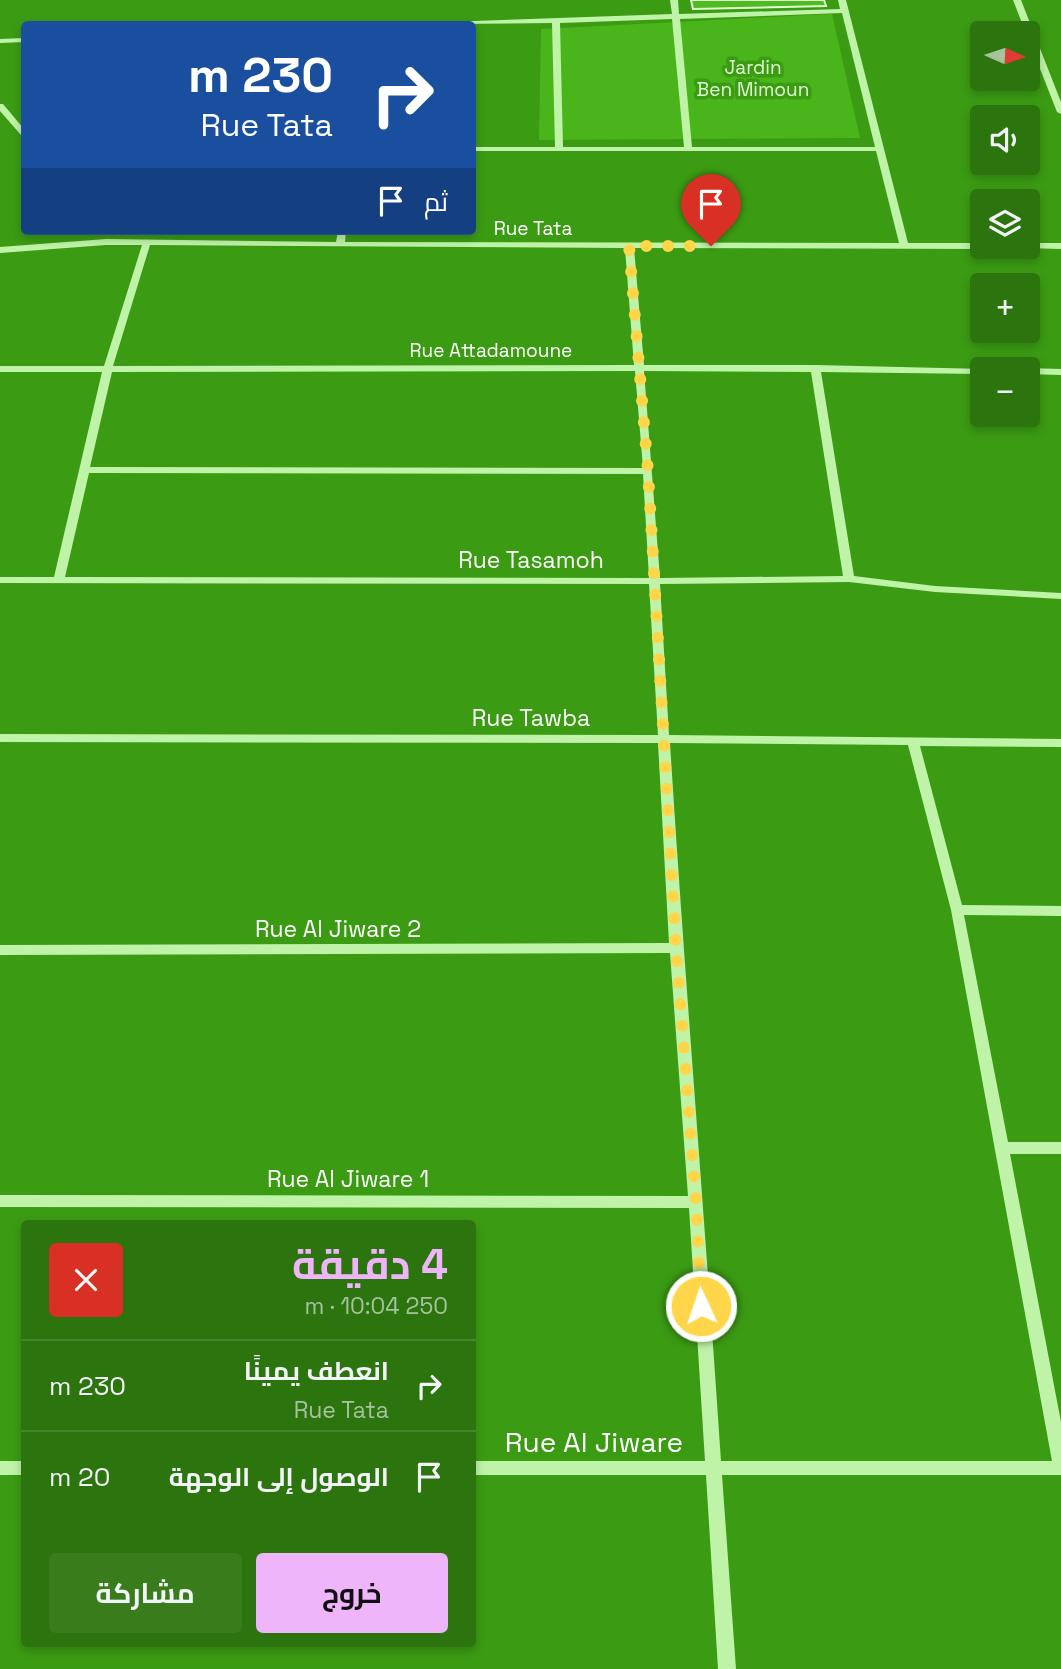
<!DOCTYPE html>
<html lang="ar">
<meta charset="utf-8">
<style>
body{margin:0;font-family:"Space Grotesk",Cairo,sans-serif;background:#387c1c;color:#f1f3f6;direction:rtl;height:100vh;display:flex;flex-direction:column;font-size:26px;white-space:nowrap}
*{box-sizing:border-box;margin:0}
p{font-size:23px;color:#a6c39e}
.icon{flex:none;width:38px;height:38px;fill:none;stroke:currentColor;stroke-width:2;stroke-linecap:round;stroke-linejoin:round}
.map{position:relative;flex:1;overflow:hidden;direction:ltr}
.details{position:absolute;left:21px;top:1220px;width:455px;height:427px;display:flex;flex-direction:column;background:#2c740e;border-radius:7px;box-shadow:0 4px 10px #0003;direction:rtl}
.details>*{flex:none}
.guide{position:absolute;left:21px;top:21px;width:455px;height:214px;border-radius:7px;box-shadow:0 4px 10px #0003;direction:rtl;background:#1a4fa0;color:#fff;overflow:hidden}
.needle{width:46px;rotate:93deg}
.buttons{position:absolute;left:970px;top:21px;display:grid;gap:14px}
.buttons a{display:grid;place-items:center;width:70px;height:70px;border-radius:7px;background:#2c740e;box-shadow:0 4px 10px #0003;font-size:35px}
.pin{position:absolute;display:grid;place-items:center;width:60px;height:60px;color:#fff;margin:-72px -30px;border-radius:50% 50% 50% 0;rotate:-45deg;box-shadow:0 0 7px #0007}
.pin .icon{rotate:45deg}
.me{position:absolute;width:77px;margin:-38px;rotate:357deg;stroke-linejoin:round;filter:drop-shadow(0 0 5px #0008)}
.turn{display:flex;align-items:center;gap:24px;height:147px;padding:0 28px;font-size:32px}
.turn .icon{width:91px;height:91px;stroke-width:2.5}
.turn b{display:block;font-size:49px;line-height:60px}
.then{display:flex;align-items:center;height:66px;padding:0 28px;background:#0003;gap:14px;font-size:26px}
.round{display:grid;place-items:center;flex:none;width:74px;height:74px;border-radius:7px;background:#387c1c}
.headline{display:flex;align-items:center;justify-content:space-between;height:119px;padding:0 28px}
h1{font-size:42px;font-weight:700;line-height:52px;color:#eeb5fa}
.cta{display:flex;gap:14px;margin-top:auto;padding:14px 28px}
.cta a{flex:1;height:80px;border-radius:7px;background:#eeb5fa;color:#111;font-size:28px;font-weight:700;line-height:80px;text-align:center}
.cta a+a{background:#387c1c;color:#f1f3f6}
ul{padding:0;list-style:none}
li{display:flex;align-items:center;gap:21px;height:91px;padding:0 28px;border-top:2px solid #48862e}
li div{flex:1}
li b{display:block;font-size:26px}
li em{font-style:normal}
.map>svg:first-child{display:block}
.green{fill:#4ab51b}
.building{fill:#4fba21;stroke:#defdd0;stroke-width:2}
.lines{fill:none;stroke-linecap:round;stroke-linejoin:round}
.minor{fill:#bff3a8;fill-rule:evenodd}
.route{stroke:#ffd54a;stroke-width:12;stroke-dasharray:0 21.6}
.labels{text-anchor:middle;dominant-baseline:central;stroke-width:7;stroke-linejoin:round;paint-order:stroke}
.far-park-label{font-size:19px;fill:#defdd0;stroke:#3b9b13}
.far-street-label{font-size:19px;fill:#fff;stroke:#3b9b13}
.street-label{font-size:23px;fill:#fff;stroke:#3b9b13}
.near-street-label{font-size:28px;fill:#fff;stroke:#3b9b13}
</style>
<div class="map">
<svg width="1061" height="1669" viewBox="0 0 1061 1669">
<rect width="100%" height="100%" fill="#3b9b13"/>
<polygon class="green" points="832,14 860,138 539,140 541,29"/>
<polygon class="building" points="691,0 824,0 826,6 693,9"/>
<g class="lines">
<g class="minor">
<path d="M670 0H678L679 14 840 9 838 0H846L908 243H982V247H986L982 249 634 248 644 365H815L985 369H982V374L821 372 854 576 935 586 1061 593V599L935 592 849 582 660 584 669 735 1061 739V747L920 746 962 905 1061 906V916L964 915 1008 1142H1061V1154H1010L1061 1422V1475H722L736 1669H718L706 1475H472V1461H705L689 1208 0 1207V1195L688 1196 670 953 0 955V945L669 943 658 743 0 742V734L658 735 649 584 0 583V577H54L102 372H0V366H104L142 245H106L0 253V247L106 239 336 242 338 231H346L345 242 899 243 876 151H472V147H555L552 23 445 24V22L672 14ZM842 13 875 147H692L680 19ZM672 19 684 147H563L560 23ZM150 245 625 248 634 365 113 366ZM635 371 643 468 90 467 112 372ZM644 371 811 372 843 576 660 578ZM89 473 643 474 649 578 65 577ZM670 743 908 745 951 910 1052 1461H721C705 1221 685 982 670 743Z"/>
<polygon points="1013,0 1021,0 1061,102 1061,114 1057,112"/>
<polygon points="24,38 24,42 0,43 0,39"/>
<polygon points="0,104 3,104 24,129 24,135 21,135 0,111"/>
<polygon points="1027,243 1061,243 1061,249 1024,248 1027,247"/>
<polygon points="1027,368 1061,369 1061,375 1027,374 1027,369 1023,369"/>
<rect x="0" y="1461" width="24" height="14"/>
</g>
</g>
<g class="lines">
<polyline class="route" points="701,1306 696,1202 676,948 648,471 629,246 711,246"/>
</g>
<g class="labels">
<g class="far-park-label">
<text x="753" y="67">Jardin<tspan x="753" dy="22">Ben Mimoun</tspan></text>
</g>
<g class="far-street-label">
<text x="533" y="228">Rue Tata</text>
<text x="491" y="350">Rue Attadamoune</text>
</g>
<g class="street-label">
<text x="531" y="560">Rue Tasamoh</text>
<text x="531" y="718">Rue Tawba</text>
<text x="338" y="929">Rue Al Jiware 2</text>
<text x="348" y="1179">Rue Al Jiware 1</text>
</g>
<g class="near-street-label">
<text x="594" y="1442">Rue Al Jiware</text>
</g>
</g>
</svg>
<div class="buttons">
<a><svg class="needle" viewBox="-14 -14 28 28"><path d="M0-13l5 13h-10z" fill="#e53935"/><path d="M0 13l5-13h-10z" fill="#a6c39e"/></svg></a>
<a><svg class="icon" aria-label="sound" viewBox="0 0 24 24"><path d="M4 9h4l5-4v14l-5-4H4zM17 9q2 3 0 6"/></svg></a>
<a><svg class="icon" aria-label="layers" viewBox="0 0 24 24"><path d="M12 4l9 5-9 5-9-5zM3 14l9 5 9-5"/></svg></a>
<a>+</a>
<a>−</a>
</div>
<div class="pin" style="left:711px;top:246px;background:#d93025"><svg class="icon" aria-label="arrive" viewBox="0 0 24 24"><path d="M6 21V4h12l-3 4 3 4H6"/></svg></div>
<svg class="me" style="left:701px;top:1306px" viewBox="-20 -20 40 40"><circle r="17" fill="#ffd54a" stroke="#fff" stroke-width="3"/><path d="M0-11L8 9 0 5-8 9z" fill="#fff"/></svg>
<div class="guide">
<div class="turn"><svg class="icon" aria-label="right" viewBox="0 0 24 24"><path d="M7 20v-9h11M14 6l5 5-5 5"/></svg><div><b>230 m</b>Rue Tata</div></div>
<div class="then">ثم<svg class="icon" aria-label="arrive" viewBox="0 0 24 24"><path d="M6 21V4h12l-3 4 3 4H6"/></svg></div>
</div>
<section class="details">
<div class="headline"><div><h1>4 دقيقة</h1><p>250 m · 10:04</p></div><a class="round" style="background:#d93025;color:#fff"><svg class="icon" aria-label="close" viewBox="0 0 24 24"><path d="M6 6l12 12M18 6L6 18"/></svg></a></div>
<ul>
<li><svg class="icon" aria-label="right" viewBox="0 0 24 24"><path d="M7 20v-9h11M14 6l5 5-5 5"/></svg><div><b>انعطف يمينًا</b><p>Rue Tata</p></div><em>230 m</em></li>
<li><svg class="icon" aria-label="arrive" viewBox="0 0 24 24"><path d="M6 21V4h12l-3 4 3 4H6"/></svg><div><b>الوصول إلى الوجهة</b></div><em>20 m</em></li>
</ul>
<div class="cta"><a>خروج</a><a>مشاركة</a></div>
</section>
</div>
